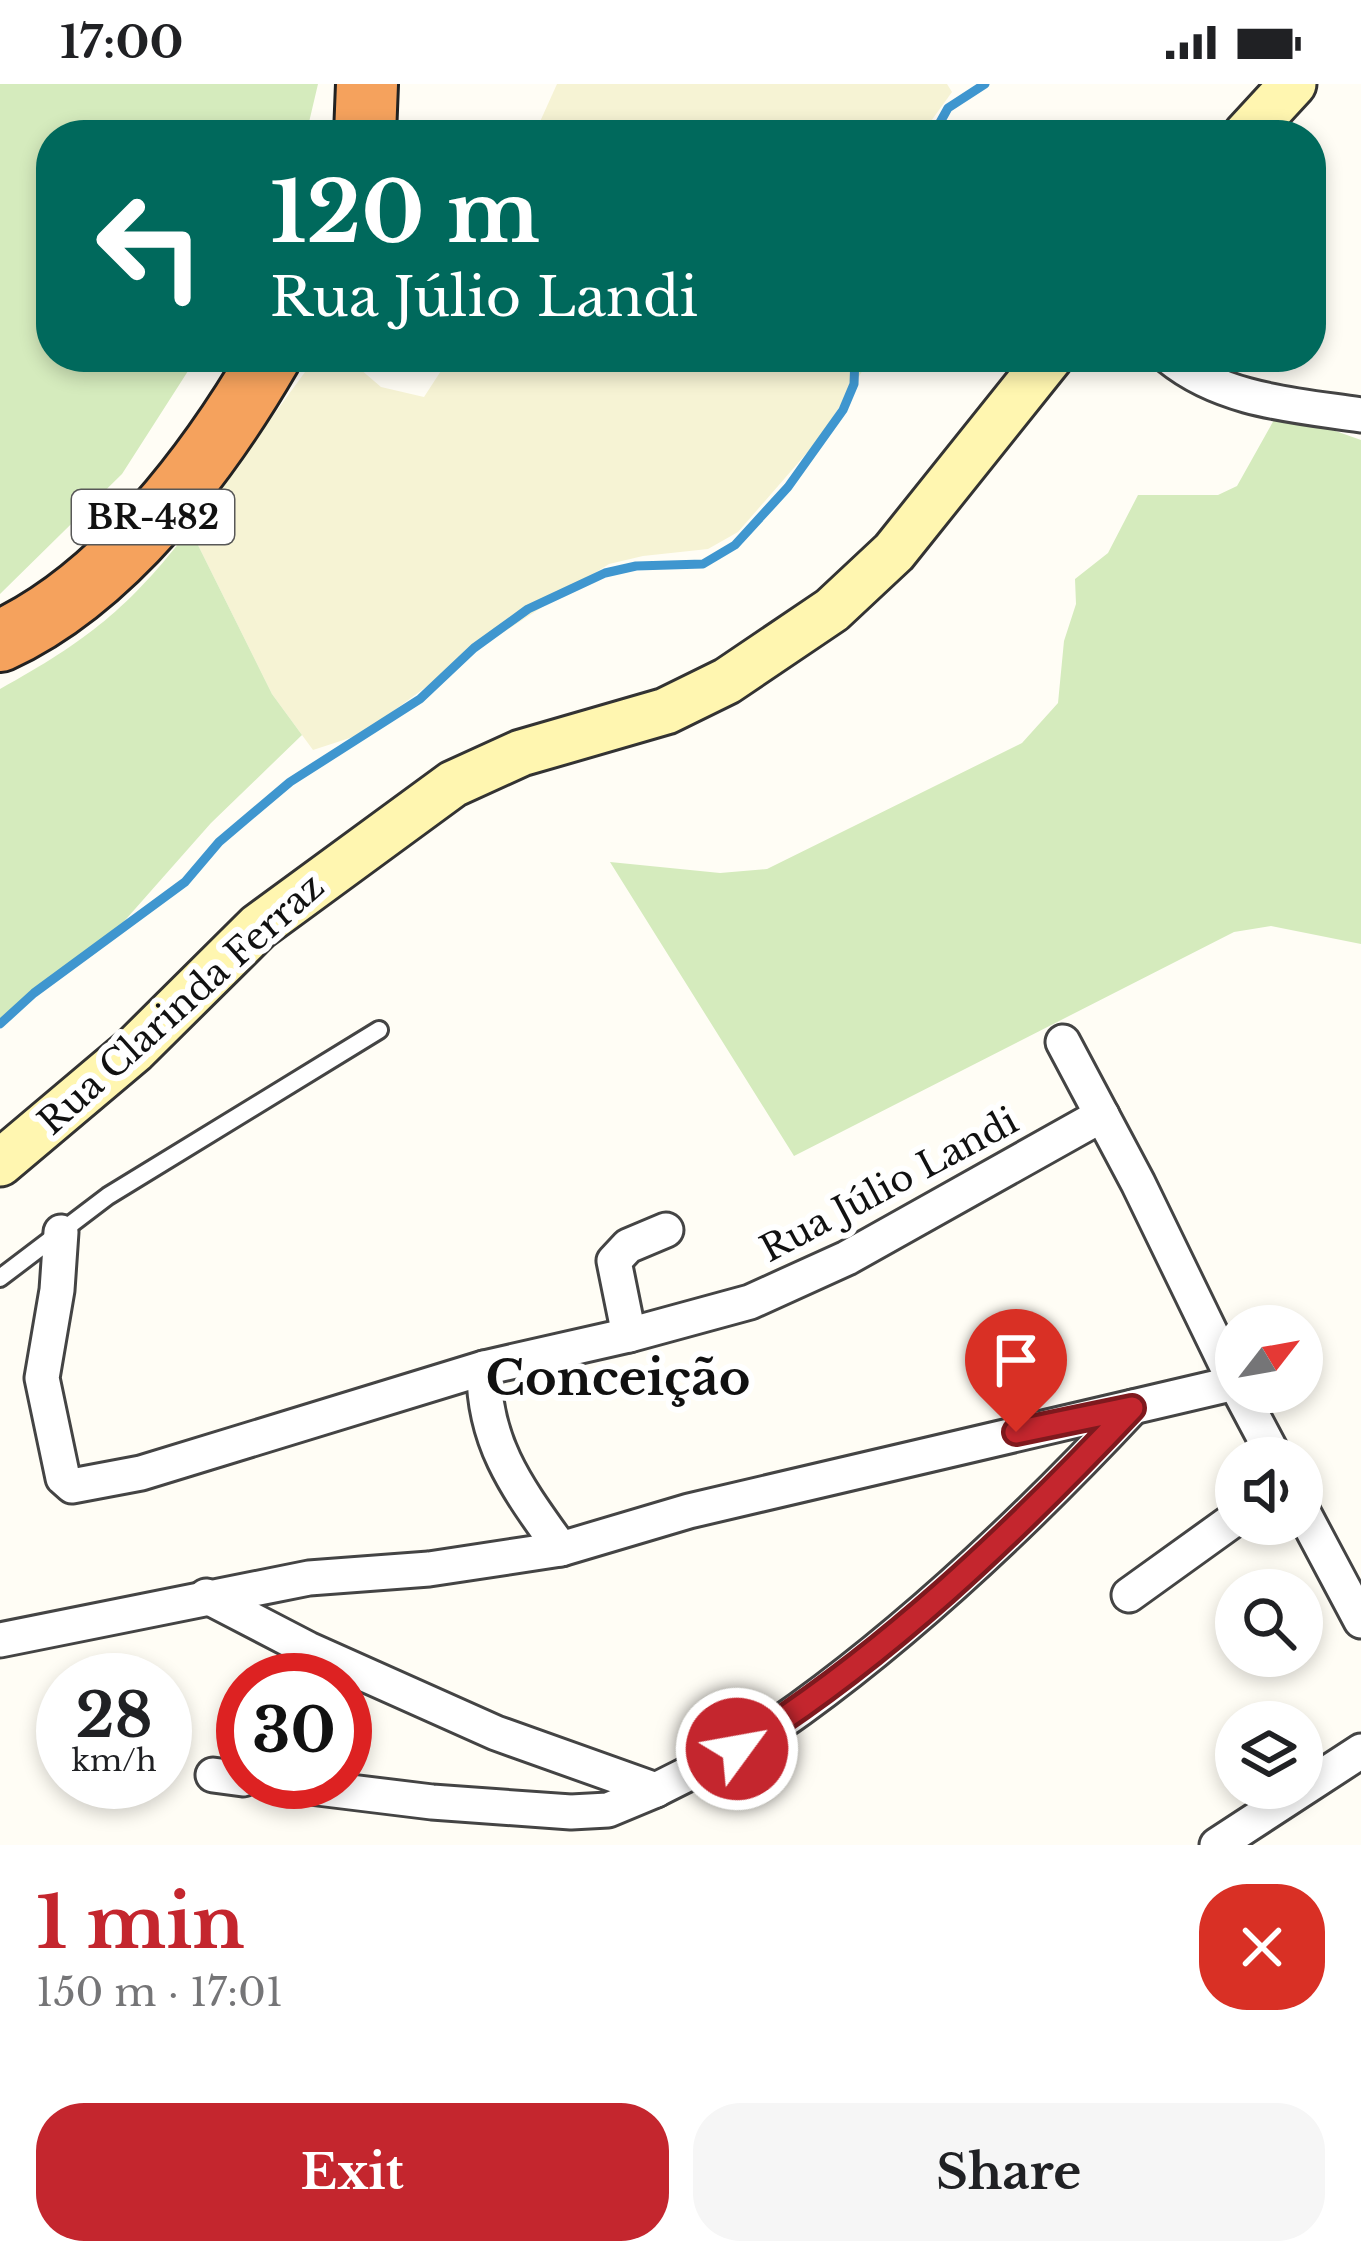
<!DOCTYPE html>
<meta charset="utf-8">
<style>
body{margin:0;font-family:"Libre Baskerville",serif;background:#f6f6f6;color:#202124;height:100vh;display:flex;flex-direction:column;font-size:45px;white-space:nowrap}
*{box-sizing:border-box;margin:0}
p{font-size:39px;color:#757577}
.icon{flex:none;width:66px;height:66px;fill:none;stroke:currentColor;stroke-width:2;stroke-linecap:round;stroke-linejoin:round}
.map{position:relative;height:1761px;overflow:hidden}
.panel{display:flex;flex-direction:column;background:#fff;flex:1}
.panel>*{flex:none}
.hud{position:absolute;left:36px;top:36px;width:1290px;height:252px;border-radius:48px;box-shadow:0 6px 18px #0003;background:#00695c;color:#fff;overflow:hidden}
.needle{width:78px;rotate:59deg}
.buttons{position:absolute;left:1215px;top:1221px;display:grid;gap:24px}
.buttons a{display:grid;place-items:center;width:108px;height:108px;border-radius:50%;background:#fff;box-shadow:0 6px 18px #0003;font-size:60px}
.speed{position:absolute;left:36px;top:1569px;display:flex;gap:24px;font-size:60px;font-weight:700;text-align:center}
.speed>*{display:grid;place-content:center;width:156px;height:156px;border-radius:50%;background:#fff;box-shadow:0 6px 18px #0003;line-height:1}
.speed small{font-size:30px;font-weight:400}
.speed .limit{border:18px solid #d22;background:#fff;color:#111}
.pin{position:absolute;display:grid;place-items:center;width:102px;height:102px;color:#fff;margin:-123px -51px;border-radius:50% 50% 50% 0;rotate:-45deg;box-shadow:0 0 12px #0007}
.pin .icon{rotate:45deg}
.me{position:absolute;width:132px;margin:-66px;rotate:58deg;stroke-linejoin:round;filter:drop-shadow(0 0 9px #0008)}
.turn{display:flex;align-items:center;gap:42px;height:252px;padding:0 36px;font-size:54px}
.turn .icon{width:156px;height:156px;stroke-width:2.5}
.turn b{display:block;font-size:84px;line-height:102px}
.round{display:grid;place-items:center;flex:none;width:126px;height:126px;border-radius:48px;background:#f6f6f6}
.head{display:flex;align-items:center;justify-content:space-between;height:204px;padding:0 36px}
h1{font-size:72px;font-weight:700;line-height:90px;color:#c4262e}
.primary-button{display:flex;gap:24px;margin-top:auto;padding:24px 36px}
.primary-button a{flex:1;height:138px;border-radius:48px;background:#c4262e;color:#fff;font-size:48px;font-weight:700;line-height:138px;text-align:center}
.primary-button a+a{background:#f6f6f6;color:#202124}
.status{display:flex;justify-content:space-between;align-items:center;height:84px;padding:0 60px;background:#fff;direction:ltr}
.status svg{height:33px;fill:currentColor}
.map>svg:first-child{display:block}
.farmland{fill:#f6f3d4}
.green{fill:#d5ebbd}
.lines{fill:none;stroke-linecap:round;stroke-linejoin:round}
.stream{stroke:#3f96cf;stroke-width:9}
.lane-casing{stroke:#444;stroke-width:22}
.street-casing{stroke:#444;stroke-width:39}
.secondary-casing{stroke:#333;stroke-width:51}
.highway-casing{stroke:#222;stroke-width:66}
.lane{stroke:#fff;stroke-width:16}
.street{stroke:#fff;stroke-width:33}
.secondary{stroke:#fff6b0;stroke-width:45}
.highway{stroke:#f5a25d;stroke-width:60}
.route-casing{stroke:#7f191e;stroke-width:30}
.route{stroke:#c4262e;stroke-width:21}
.labels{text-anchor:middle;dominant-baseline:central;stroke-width:12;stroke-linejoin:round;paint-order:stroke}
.shield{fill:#fff;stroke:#585858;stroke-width:3}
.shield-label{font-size:33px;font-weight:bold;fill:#111}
.street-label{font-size:36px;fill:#111;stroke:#fff}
.district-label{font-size:48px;font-weight:bold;fill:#111;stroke:#fff}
</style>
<div class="status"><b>17:00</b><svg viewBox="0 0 49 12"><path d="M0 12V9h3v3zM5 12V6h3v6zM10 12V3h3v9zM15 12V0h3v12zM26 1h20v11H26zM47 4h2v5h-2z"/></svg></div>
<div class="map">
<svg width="1361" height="1761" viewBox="0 0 1361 1761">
<rect width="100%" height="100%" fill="#fffdf5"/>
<g class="farmland">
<polygon points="557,0 947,0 952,8 921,51 534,51"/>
<polygon points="316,273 346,273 381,303 424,313 450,273 848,273 863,286 818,356 738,448 708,465 643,472 609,480 479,564 362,650 313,666 272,610 190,445"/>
</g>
<g class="green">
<polygon points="0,0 318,0 306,51 51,51 51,273 197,273 122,390 0,510"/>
<polygon points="1279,327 1361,356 1361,860 1271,842 1234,848 794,1072 610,778 720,789 767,785 1022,659 1058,619 1064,557 1076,520 1075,495 1108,469 1138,411 1218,411 1237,402"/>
<path d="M190 445 272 610 302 651 211 739 97 868 0 936V605C87 557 129 524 190 445Z"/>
</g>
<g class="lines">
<g class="stream">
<polyline points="933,51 948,24 985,0"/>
<polyline points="0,940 34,909 185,798 219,758 290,698 420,615 474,564 528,525 605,489 636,482 703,480 735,461 788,403 843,326 854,300 855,273"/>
</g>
<g class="lane-casing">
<polyline id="lane" points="0,1194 108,1112 379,946"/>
</g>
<g class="street-casing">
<g id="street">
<path d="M1169 273C1223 317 1294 321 1361 331"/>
<polyline points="1063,958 1138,1099 1236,1301"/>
<polyline points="61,1148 57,1206 42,1294 63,1394 72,1402 141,1389 484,1284 629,1251 750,1218 847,1174 1102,1031"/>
<polyline points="629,1251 614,1177 628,1162 666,1146"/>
<path d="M484 1284C483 1360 519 1406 561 1465"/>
<polyline points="1240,1308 1275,1374"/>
<polyline points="1302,1426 1361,1537"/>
<polyline points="1129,1511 1236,1434"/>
<path d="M206 1512 308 1565 496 1649 656 1706C705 1681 755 1658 800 1625 920 1538 1031 1432 1133 1323"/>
<polyline points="0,1556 309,1494 429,1485 561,1465 689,1427 1235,1299"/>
<polyline points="213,1691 243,1695"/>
<polyline points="269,1698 432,1718 571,1728 608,1726 656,1706"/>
<polyline points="1217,1761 1361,1667"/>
</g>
</g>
<g class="secondary-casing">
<g id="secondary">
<polyline points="1246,51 1293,0"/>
<polyline points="0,1079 134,966 258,843 453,700 521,669 666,627 727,597 832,526 894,468 1050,273"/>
</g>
</g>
<g class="highway-casing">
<g id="highway">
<polyline points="365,51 367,0"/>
<path d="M0 557C114 505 209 378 270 273"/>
</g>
</g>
<use href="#lane" class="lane"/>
<use href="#street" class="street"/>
<use href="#secondary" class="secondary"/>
<use href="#highway" class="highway"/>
</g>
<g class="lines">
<g class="route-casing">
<path id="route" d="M737 1665C884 1574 1014 1449 1132 1324L1016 1348"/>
</g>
<use href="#route" class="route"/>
</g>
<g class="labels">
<rect class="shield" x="72" y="406" width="162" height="54" rx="9"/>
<g class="shield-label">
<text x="153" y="433">BR-482</text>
</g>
<g class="street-label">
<text transform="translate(181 920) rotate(-42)">Rua Clarinda Ferraz</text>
<text transform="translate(889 1101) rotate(-28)">Rua Júlio Landi</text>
</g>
<g class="district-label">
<text x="618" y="1294">Conceição</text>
</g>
</g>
</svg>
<div class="buttons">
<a><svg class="needle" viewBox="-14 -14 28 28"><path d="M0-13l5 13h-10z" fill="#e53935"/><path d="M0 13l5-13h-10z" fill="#757577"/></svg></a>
<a><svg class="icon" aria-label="sound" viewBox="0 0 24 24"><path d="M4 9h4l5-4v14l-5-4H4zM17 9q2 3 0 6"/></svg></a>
<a><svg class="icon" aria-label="search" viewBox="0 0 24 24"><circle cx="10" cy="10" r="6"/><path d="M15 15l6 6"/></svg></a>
<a><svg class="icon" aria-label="layers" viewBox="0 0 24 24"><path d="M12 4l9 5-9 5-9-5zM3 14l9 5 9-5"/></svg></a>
</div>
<div class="speed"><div>28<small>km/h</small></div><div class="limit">30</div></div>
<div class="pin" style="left:1016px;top:1348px;background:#d93025"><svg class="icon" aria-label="arrive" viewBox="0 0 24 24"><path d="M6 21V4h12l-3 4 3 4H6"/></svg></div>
<svg class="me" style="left:737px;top:1665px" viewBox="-20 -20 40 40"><circle r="17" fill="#c4262e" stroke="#fff" stroke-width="3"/><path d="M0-11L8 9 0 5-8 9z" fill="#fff"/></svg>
<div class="hud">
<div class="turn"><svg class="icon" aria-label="left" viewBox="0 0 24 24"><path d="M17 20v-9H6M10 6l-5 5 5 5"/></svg><div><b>120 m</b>Rua Júlio Landi</div></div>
</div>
</div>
<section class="panel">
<div class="head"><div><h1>1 min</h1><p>150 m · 17:01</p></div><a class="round" style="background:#d93025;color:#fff"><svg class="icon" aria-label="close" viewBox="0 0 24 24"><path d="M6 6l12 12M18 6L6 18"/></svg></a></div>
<div class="primary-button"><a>Exit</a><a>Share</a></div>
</section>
